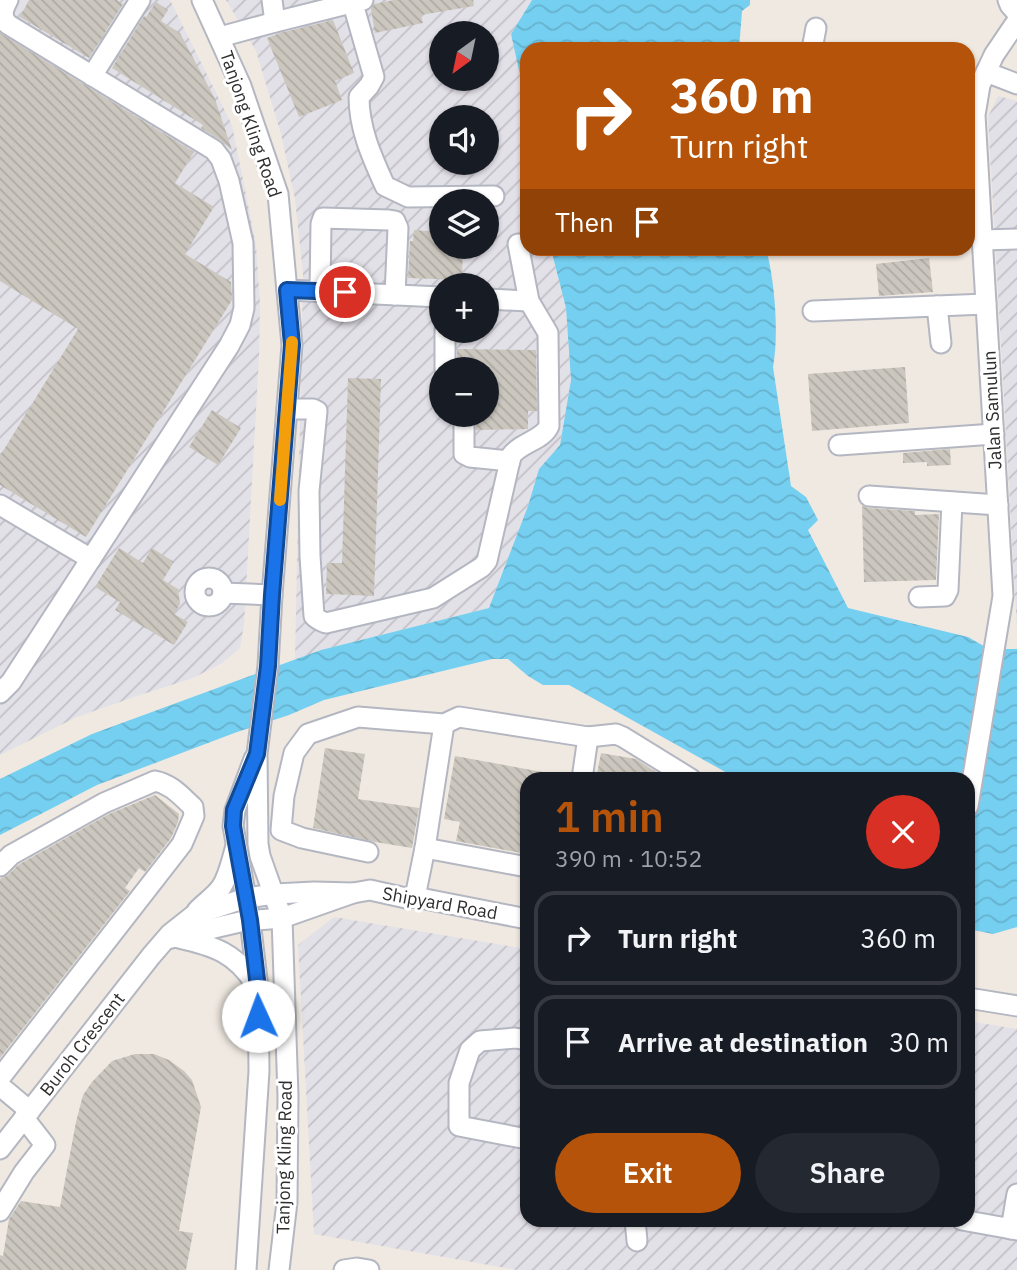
<!DOCTYPE html>
<meta charset="utf-8">
<style>
body{margin:0;font-family:"IBM Plex Sans",sans-serif;background:#242831;color:#f1f3f6;height:100vh;display:flex;flex-direction:column;font-size:26px;white-space:nowrap}
*{box-sizing:border-box;margin:0}
p{font-size:23px;color:#9ea1a6}
.icon{flex:none;width:38px;height:38px;fill:none;stroke:currentColor;stroke-width:2;stroke-linecap:round;stroke-linejoin:round}
.map{position:relative;flex:1;overflow:hidden}
.sheet{position:absolute;left:520px;top:772px;width:455px;height:455px;display:flex;flex-direction:column;background:#171b24;border-radius:21px;box-shadow:0 2px 5px #0004}
.sheet>*{flex:none}
.guide{position:absolute;left:520px;top:42px;width:455px;height:214px;border-radius:21px;box-shadow:0 2px 5px #0004;background:#b45309;color:#fff;overflow:hidden}
.needle{width:46px;rotate:213deg}
.controls{position:absolute;left:429px;top:21px;display:grid;gap:14px}
.controls a{display:grid;place-items:center;width:70px;height:70px;border-radius:50%;background:#171b24;box-shadow:0 2px 5px #0004;font-size:35px}
.pin{position:absolute;display:grid;place-items:center;width:60px;height:60px;color:#fff;margin:-30px;border:4px solid #fff;border-radius:50%;box-shadow:0 2px 7px #0007}
.me{position:absolute;width:77px;margin:-38px;rotate:358deg;stroke-linejoin:round;filter:drop-shadow(0 0 5px #0008)}
.turn{display:flex;align-items:center;gap:24px;height:147px;padding:0 35px;font-size:32px}
.turn .icon{width:91px;height:91px;stroke-width:2.5}
.turn b{display:block;font-size:49px;line-height:60px}
.then{display:flex;align-items:center;height:66px;padding:0 35px;background:#0003;gap:14px;font-size:26px}
.round{display:grid;place-items:center;flex:none;width:74px;height:74px;border-radius:37px;background:#242831}
.head{display:flex;align-items:center;justify-content:space-between;height:119px;padding:0 35px}
h1{font-size:42px;font-weight:600;line-height:52px;color:#b45309}
.button{display:flex;gap:14px;margin-top:auto;padding:14px 35px}
.button a{flex:1;height:80px;border-radius:42px;background:#b45309;color:#fff;font-size:28px;font-weight:600;line-height:80px;text-align:center}
.button a+a{background:#242831;color:#f1f3f6}
ul{padding:0;list-style:none}
li{display:flex;align-items:center;gap:21px;height:94px;margin:0 14px 10px;padding:0 21px;border:4px solid #363941;border-radius:21px}
li div{flex:1}
li b{display:block;font-size:26px}
li em{font-style:normal}
.map>svg:first-child{display:block}
.industrial{fill:url(#industrial-furrows);fill-rule:evenodd}
.water{fill:url(#water-waves)}
.building{fill:url(#building-back-hatch)}
.lines{fill:none;stroke-linecap:round;stroke-linejoin:round}
.minor-casing{stroke:#b4b7c1;stroke-width:23}
.minor{stroke:#fff;stroke-width:19}
.route-casing{stroke:#114b97;stroke-width:18}
.route{stroke:#1a73e8;stroke-width:12}
.slow{stroke:#f59e0b;stroke-width:12}
.labels{text-anchor:middle;dominant-baseline:central;stroke-width:6;stroke-linejoin:round;paint-order:stroke}
.street-label{font-size:18px;fill:#2e2e2e;stroke:#fff}
</style>
<div class="map">
<svg width="1017" height="1270" viewBox="0 0 1017 1270">
<defs>
<pattern id="industrial-furrows" width="10" height="10" patternUnits="userSpaceOnUse" patternTransform="scale(1.75)"><rect width="10" height="10" fill="#e3e1e8"/><path d="M-1 1l2-2M0 10L10 0M9 11l2-2" fill="none" stroke="#c3c1c7"/></pattern>
<pattern id="water-waves" width="16" height="10" patternUnits="userSpaceOnUse" patternTransform="scale(1.75)"><rect width="16" height="10" fill="#75cff0"/><path d="M0 5q4-4 8 0t8 0" fill="none" stroke="#66b2ce"/></pattern>
<pattern id="building-back-hatch" width="6" height="6" patternUnits="userSpaceOnUse" patternTransform="scale(1.75)"><rect width="6" height="6" fill="#cbc7bf"/><path d="M-1 5l2 2M0 0l6 6M5-1l2 2" fill="none" stroke="#afaba4"/></pattern>
</defs>
<rect width="100%" height="100%" fill="#efe9e1"/>
<g class="industrial">
<polygon points="0,0 170,0 232,125 256,245 260,304 259,357 244,624 240,648 222,663 193,678 134,697 77,717 0,755"/>
<path d="M226 0H532L511 34 527 107V248L551 249 566 308 571 380 560 445 539 469 528 506 489 608 321 650 295 660 303 274 295 199 281 134 256 51ZM441 33H486V79H441ZM441 117H486V163H441ZM441 201H486V247H441ZM441 285H486V331H441ZM441 369H486V415H441Z"/>
<polygon points="998,96 1017,101 1017,629 988,117"/>
<polygon points="334,917 527,949 527,1220 968,1220 968,1021 1017,1029 1017,1270 517,1270 314,1234 298,945"/>
</g>
<g class="water">
<polygon points="532,0 750,0 750,5 742,11 739,49 527,49 527,107 511,34"/>
<path d="M551 249H766C775 281 779 335 773 367L791 486 806 497 818 520 808 530 848 608 968 637 989 649H1017V927L993 934 968 929V779H738L569 685H543L528 676 508 659H492L324 700 289 715 237 732 97 785 0 835V779L92 734 321 650 489 608 528 506 539 469 560 445 571 380 566 308Z"/>
</g>
<g class="building">
<polygon points="29,0 117,0 123,4 89,58 20,17"/>
<polygon points="394,0 473,0 474,6 421,15 423,23 375,33 371,9 374,4"/>
<polygon points="156,2 168,10 161,21 180,33 215,99 232,150 220,140 201,128 203,125 112,68 144,16 146,17"/>
<polygon points="333,20 354,73 335,81 342,100 299,117 267,38 280,33"/>
<polygon points="0,33 194,152 175,183 214,207 185,254 231,282 232,300 86,537 0,485 0,456 78,329 0,281"/>
<polygon points="414,230 441,232 441,247 463,247 462,280 408,278 410,241 413,241"/>
<polygon points="929,258 933,292 879,296 876,264"/>
<polygon points="457,349 536,350 537,411 528,411 528,429 476,430 476,415 486,415 486,369 457,369"/>
<polygon points="905,367 909,423 812,431 808,374"/>
<polygon points="348,378 381,379 374,596 326,594 327,563 342,563"/>
<polygon points="212,410 241,428 218,465 189,447"/>
<polygon points="950,449 951,465 927,466 927,462 903,463 903,453"/>
<polygon points="862,506 868,508 915,511 915,515 939,514 936,580 864,582"/>
<polygon points="119,548 143,563 152,548 174,562 163,580 178,589 180,604 174,614 188,622 174,645 115,610 120,602 95,587"/>
<polygon points="325,748 365,754 358,799 419,808 412,848 375,842 313,828"/>
<polygon points="601,753 636,759 667,779 596,779"/>
<polygon points="455,756 548,773 547,779 527,779 527,854 456,841 460,822 444,819"/>
<polygon points="155,795 179,814 178,822 171,838 145,872 139,868 125,888 130,891 0,1058 0,879 8,875 18,865 109,814"/>
<polygon points="135,1054 154,1054 169,1060 184,1071 192,1080 201,1107 179,1231 193,1233 186,1270 0,1270 0,1255 3,1256 9,1219 21,1201 60,1207 76,1122 83,1095 92,1082 112,1061"/>
</g>
<g class="lines">
<g class="minor-casing">
<g id="minor">
<polyline points="202,0 241,86 278,194 292,345 272,595 268,666 257,754 258,844 260,856 282,918 288,1096 287,1202 279,1270"/>
<polyline points="272,0 275,22"/>
<polyline points="1008,0 1010,5 1017,13"/>
<path d="M353 4 374 77 369 86 359 97C359 129 372 157 385 186L408 197 494 196"/>
<polyline points="220,37 275,22 363,0"/>
<polyline points="812,49 816,28"/>
<polyline points="986,72 1017,84"/>
<polyline points="92,76 140,0"/>
<polyline points="983,240 1017,239"/>
<polyline points="287,290 441,297"/>
<polyline points="320,291 321,224 323,218 389,220 395,221 398,228 395,295"/>
<polyline points="486,299 529,301"/>
<polyline points="937,306 941,343"/>
<polyline points="813,311 986,304"/>
<polyline points="445,331 445,369"/>
<path d="M287 409H313L317 411 309 491 310 556 314 616C318 620 321 621 326 623L433 598 482 567 487 561 511 456C520 443 543 440 549 426L548 333 529 301 518 244"/>
<polyline points="464,415 464,454 470,457 510,461"/>
<polyline points="839,445 994,434"/>
<polyline points="869,496 998,505"/>
<polyline points="0,505 91,559"/>
<circle cx="209" cy="592" r="14"/>
<polyline points="223,593 272,595"/>
<polyline points="919,597 945,596 948,590 952,502"/>
<path d="M0 693 11 682 229 346 240 325 244 308 243 243 229 181 221 159 214 150 9 25C0 18 3 9 8 0"/>
<polyline points="582,779 588,737"/>
<polyline points="968,806 1003,596 975,115 980,85 994,55 1017,21"/>
<polyline points="425,848 527,867"/>
<polyline points="368,852 302,838 281,830 284,796 294,753 308,734 358,717 444,724 459,717 588,737 616,734 623,737 691,779"/>
<path d="M0 866 11 855 104 803 155 781C171 784 181 796 193 807L194 816 182 844 0 1078"/>
<polyline points="415,897 425,848 444,724"/>
<path d="M197 911C205 902 216 896 222 886 229 875 232 859 236 846"/>
<path d="M179 938C214 946 236 953 255 984"/>
<polyline points="167,939 244,921 282,918 353,893 370,890 406,898 415,897 527,919"/>
<polyline points="968,998 1017,1006"/>
<polyline points="527,1040 515,1038 480,1041 470,1050 459,1083 459,1126 527,1139"/>
<polyline points="0,1086 30,1111"/>
<polyline points="0,1149 151,956 170,934 194,915 246,898 275,894 314,892 353,893"/>
<polyline points="0,1211 24,1172 45,1145 24,1118"/>
<polyline points="635,1220 637,1241"/>
<polyline points="962,1220 1017,1230"/>
<polyline points="1011,1229 1017,1194"/>
<polyline points="246,1270 259,1071 258,988 250,920 233,826 235,810 254,759"/>
<polyline points="344,1270 357,1268 369,1270"/>
</g>
</g>
<use href="#minor" class="minor"/>
</g>
<g class="lines">
<g class="route-casing">
<polyline id="route" points="258,1016 258,988 250,920 233,826 234,810 257,754 268,666 272,595 292,345 287,290 345,292"/>
</g>
<use href="#route" class="route"/>
<polyline class="slow" points="280,500 292,342"/>
</g>
<g class="labels">
<g class="street-label">
<text transform="translate(251 124) rotate(71)">Tanjong Kling Road</text>
<text transform="translate(992 410) rotate(-93)">Jalan Samulun</text>
<text transform="translate(440 903) rotate(10)">Shipyard Road</text>
<text transform="translate(82 1044) rotate(-52)">Buroh Crescent</text>
<text transform="translate(284 1157) rotate(-89)">Tanjong Kling Road</text>
</g>
</g>
</svg>
<div class="controls">
<a><svg class="needle" viewBox="-14 -14 28 28"><path d="M0-13l5 13h-10z" fill="#e53935"/><path d="M0 13l5-13h-10z" fill="#9ea1a6"/></svg></a>
<a><svg class="icon" aria-label="sound" viewBox="0 0 24 24"><path d="M4 9h4l5-4v14l-5-4H4zM17 9q2 3 0 6"/></svg></a>
<a><svg class="icon" aria-label="layers" viewBox="0 0 24 24"><path d="M12 4l9 5-9 5-9-5zM3 14l9 5 9-5"/></svg></a>
<a>+</a>
<a>−</a>
</div>
<div class="pin" style="left:345px;top:292px;background:#d93025"><svg class="icon" aria-label="arrive" viewBox="0 0 24 24"><path d="M6 21V4h12l-3 4 3 4H6"/></svg></div>
<svg class="me" style="left:258px;top:1016px" viewBox="-20 -20 40 40"><circle r="19" fill="#fff"/><path d="M0-13L10 11 0 6-10 11z" fill="#1a73e8"/></svg>
<div class="guide">
<div class="turn"><svg class="icon" aria-label="right" viewBox="0 0 24 24"><path d="M7 20v-9h11M14 6l5 5-5 5"/></svg><div><b>360 m</b>Turn right</div></div>
<div class="then">Then<svg class="icon" aria-label="arrive" viewBox="0 0 24 24"><path d="M6 21V4h12l-3 4 3 4H6"/></svg></div>
</div>
<section class="sheet">
<div class="head"><div><h1>1 min</h1><p>390 m · 10:52</p></div><a class="round" style="background:#d93025;color:#fff"><svg class="icon" aria-label="close" viewBox="0 0 24 24"><path d="M6 6l12 12M18 6L6 18"/></svg></a></div>
<ul>
<li><svg class="icon" aria-label="right" viewBox="0 0 24 24"><path d="M7 20v-9h11M14 6l5 5-5 5"/></svg><div><b>Turn right</b></div><em>360 m</em></li>
<li><svg class="icon" aria-label="arrive" viewBox="0 0 24 24"><path d="M6 21V4h12l-3 4 3 4H6"/></svg><div><b>Arrive at destination</b></div><em>30 m</em></li>
</ul>
<div class="button"><a>Exit</a><a>Share</a></div>
</section>
</div>
